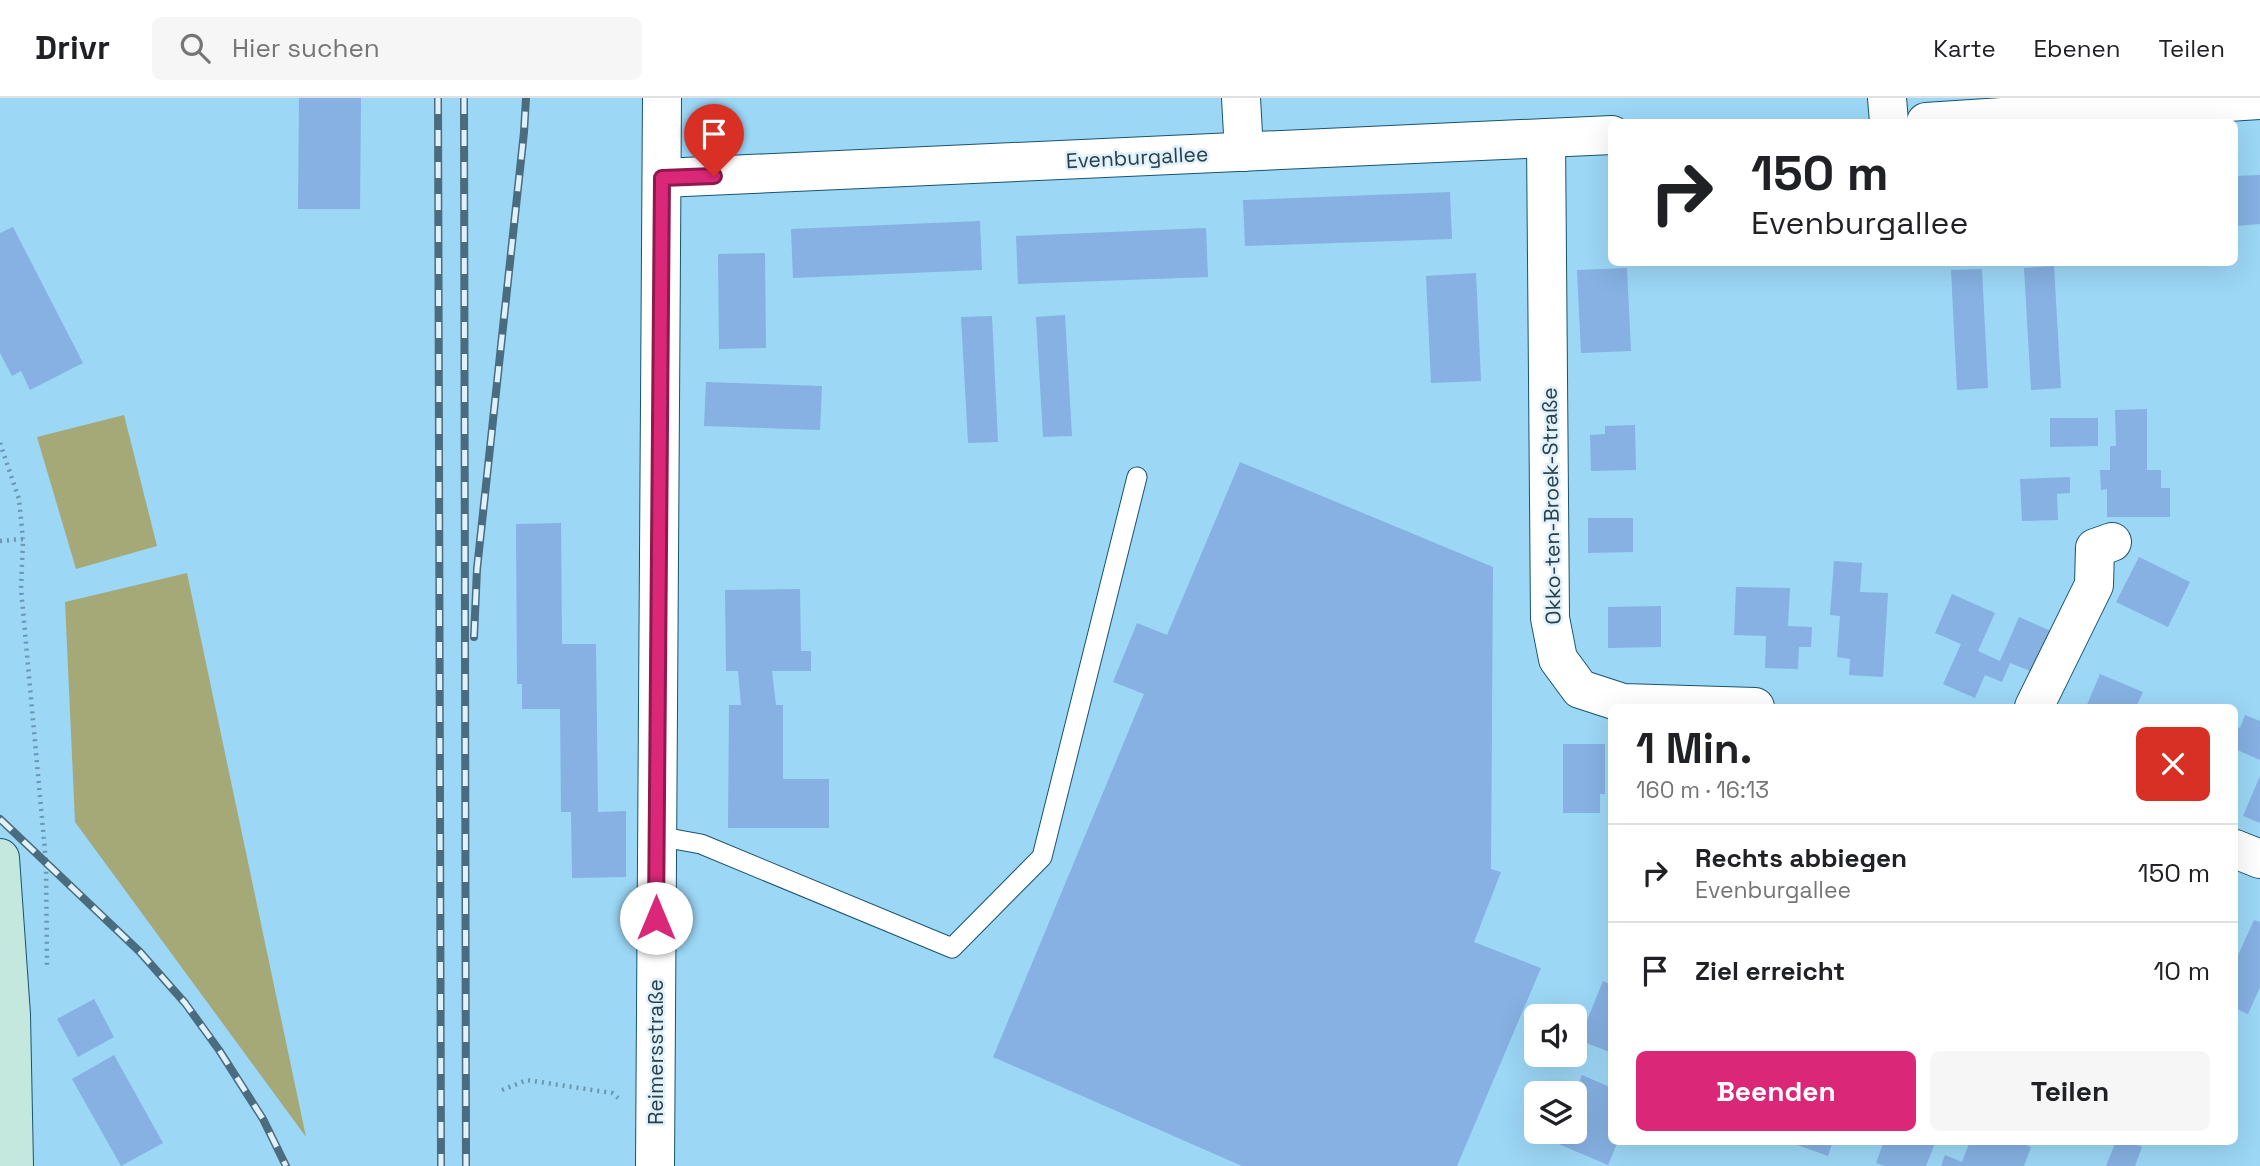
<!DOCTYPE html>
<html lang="de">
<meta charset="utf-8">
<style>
body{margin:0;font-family:"Space Grotesk",sans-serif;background:#f6f6f6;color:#202124;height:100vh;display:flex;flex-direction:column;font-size:26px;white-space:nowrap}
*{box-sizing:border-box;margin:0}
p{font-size:23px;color:#757577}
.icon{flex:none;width:38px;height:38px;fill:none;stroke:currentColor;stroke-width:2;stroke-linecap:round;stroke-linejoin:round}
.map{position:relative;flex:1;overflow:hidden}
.side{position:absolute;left:1608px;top:606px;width:630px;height:441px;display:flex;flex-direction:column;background:#fff;border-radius:10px;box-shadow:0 7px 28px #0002}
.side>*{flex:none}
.banner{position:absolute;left:1608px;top:21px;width:630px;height:147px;border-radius:10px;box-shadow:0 7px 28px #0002;background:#fff;color:#202124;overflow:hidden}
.tools{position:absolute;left:1524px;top:906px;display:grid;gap:14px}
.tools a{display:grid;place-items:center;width:63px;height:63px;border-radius:10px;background:#fff;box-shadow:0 7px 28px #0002;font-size:35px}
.pin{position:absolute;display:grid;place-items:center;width:60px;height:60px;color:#fff;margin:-72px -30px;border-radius:50% 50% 50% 0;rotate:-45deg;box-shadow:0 0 7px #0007}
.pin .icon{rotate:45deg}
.me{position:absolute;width:77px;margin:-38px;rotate:0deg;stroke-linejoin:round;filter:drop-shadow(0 0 5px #0008)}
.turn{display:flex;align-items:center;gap:24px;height:147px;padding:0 28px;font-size:32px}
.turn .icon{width:91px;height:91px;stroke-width:2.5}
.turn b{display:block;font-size:49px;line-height:60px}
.round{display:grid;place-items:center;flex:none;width:74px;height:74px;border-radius:10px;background:#f6f6f6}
.summary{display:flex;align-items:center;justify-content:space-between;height:119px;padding:0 28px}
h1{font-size:42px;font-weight:700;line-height:52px}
.cta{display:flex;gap:14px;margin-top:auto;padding:14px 28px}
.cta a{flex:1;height:80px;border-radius:10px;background:#db2777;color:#fff;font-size:28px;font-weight:700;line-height:80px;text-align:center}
.cta a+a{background:#f6f6f6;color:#202124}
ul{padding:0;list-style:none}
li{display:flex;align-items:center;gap:21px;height:98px;padding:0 28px;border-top:2px solid #e0e0e0}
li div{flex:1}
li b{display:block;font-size:26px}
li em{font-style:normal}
header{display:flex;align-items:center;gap:42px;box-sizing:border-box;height:98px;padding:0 35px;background:#fff;border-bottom:2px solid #e0e0e0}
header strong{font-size:33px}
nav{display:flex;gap:38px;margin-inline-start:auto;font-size:24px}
.search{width:490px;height:63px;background:#f6f6f6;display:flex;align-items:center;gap:18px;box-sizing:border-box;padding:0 24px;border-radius:10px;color:#757577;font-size:26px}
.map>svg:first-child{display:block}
.green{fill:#a5a978}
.building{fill:#86b1e2}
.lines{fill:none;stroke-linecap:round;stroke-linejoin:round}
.service-casing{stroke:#18546f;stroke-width:21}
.minor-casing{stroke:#18546f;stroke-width:40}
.secondary-casing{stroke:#18546f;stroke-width:40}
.path{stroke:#6b97ae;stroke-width:4.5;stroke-dasharray:2 5;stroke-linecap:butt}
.service{stroke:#fff;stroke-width:19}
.minor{stroke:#fff;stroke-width:38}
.secondary{stroke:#c4e8de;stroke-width:38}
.rail-casing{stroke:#4a6c7e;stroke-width:8}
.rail{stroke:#e0f1fb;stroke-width:5;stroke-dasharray:16;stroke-linecap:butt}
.route-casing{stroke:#8e194d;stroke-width:18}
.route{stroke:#db2777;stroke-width:12}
.labels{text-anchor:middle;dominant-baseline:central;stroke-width:5;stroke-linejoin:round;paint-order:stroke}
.street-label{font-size:21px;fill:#28404d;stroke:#e0f1fb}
</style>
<header>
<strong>Drivr</strong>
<div class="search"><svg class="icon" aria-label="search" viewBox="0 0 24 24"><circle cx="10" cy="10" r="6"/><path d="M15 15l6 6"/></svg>Hier suchen</div>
<nav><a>Karte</a><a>Ebenen</a><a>Teilen</a></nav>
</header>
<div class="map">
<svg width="2260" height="1068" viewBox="0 0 2260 1068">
<rect width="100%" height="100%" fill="#9cd7f6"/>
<g class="green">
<polygon points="124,317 157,448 76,471 37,339"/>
<polygon points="187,475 306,1039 75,724 65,504"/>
</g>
<g class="building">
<polygon points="299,0 361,0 360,111 298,111"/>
<polygon points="2260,77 2260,126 2235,128 2235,78"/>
<rect x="1608" y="79" width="4" height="48"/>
<polygon points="1450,94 1452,141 1245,148 1243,102"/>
<polygon points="980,123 982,172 793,180 791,131"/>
<polygon points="13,129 83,265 30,292 21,273 12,278 0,255 0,135"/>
<polygon points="1206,130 1208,179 1018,186 1016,138"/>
<polygon points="765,155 766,250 719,251 718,156"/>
<polygon points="2054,168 2061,290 2031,292 2024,170"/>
<polygon points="1627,170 1631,253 1581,255 1577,172"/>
<polygon points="1982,171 1988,290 1957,292 1951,172"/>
<polygon points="1476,175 1481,283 1431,285 1426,178"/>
<polygon points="1065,217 1072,338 1043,339 1036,219"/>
<polygon points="992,218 998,344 968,345 961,219"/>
<polygon points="706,284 822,288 820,332 704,328"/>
<polygon points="2147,311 2147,372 2161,372 2161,390 2170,390 2170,419 2107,419 2107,391 2101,392 2100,372 2110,372 2110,348 2116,348 2115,312"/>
<polygon points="2050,320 2098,320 2098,348 2050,349"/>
<polygon points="1635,327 1636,372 1591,373 1590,337 1605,336 1605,328"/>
<polygon points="1240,364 1493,469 1491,771 1501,774 1474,844 1541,870 1457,1068 1242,1068 993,959 1144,596 1113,584 1137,525 1167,537"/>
<polygon points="2070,379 2070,395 2057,396 2058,422 2022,423 2020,381"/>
<polygon points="1588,420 1633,420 1633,454 1588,455"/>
<polygon points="561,425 562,546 596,546 598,714 626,713 626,779 572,780 571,714 561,714 560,611 522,611 522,586 517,586 516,426"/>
<polygon points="2139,459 2190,484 2168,529 2116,504"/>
<polygon points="1834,463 1862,465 1860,494 1888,495 1883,579 1849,577 1850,561 1837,559 1840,518 1830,517"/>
<polygon points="1736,489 1790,490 1788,528 1812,529 1811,549 1799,549 1798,571 1765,570 1766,538 1734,537"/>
<polygon points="800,491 801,553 811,553 811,573 772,573 776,607 783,607 783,681 829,681 829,730 728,730 729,607 741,607 738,573 726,573 725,492"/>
<polygon points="1952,496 1995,515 1978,553 2000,563 2019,519 2051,533 2033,574 2010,565 2002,584 1985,577 1975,600 1943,586 1961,546 1935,535"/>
<polygon points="1661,508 1661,549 1608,550 1608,509"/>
<polygon points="2100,576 2143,594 2136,609 2086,609"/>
<polygon points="2245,617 2260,623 2260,662 2235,651 2235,628 2240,630"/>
<polygon points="1563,646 1605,646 1605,696 1600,696 1600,715 1563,715"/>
<polygon points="2260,678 2260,725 2243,718"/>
<polygon points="2254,822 2260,824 2260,889 2248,916 2235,910 2235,864"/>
<polygon points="1603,883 1612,887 1612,955 1579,942"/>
<polygon points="94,901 114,939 78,959 57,921"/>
<polygon points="114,957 163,1045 121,1068 72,981"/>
<polygon points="1582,977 1612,990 1612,1043 1618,1043 1608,1067 1554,1044 1558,1034 1575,1034 1574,996"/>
<polygon points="1786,1043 1833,1043 1828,1058"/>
<polygon points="1884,1043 1936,1043 1926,1068 1884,1068 1876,1065"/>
<polygon points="1970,1043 2016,1043 2031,1049 2024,1068 1941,1068 1945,1057 1962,1064"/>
<polygon points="2116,1043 2127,1043 2142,1049 2135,1068 2106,1068"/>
</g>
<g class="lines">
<g class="service-casing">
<polyline id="service" points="657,738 701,746 952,850 1042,759 1137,379"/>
</g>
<g class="minor-casing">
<g id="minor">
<polyline points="1241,0 1244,54"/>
<polyline points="1887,0 1889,24"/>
<polyline points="1926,24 2260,2"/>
<polyline points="1546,40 1550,520 1558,561 1580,591 1623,605 1755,609"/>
<polyline points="662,80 1612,37"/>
<polyline points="2034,609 2094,487 2095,450 2112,444"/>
<polyline points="2235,751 2260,761"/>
<polyline points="655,1068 662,0"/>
</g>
</g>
<g class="secondary-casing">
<polyline id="secondary" points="0,760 11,917 14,1068"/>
</g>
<g class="path">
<polyline points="0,345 19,401 23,441"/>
<polyline points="0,443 23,441 21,491 46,764 47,871"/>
<polyline points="502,992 527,982 612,995 618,1000"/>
</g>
<use href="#service" class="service"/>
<use href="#minor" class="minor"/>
<use href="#secondary" class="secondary"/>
<g class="rail-casing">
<g id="rail">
<polyline points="438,0 441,1068"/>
<polyline points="464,0 466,1068"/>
<polyline points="474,539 477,471 524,34 526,0"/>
<polyline points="0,721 140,854 185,905 219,952 263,1021 286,1068"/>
</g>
</g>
<use href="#rail" class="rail"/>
</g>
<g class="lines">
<g class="route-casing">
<polyline id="route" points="656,820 662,80 714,78"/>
</g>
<use href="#route" class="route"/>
</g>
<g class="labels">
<g class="street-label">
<text transform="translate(1137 59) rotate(-3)">Evenburgallee</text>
<text transform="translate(1551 408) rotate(-91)">Okko-ten-Broek-Straße</text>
<text transform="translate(655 954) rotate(-90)">Reimersstraße</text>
</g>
</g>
</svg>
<div class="tools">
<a><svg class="icon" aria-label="sound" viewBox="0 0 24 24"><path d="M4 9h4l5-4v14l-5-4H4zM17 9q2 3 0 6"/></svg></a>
<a><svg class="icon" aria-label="layers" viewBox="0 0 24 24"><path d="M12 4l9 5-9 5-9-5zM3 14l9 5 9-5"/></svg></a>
</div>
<div class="pin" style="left:714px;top:78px;background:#d93025"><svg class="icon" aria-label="arrive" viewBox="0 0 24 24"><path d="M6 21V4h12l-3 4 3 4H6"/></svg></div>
<svg class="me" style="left:656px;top:820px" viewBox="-20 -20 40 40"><circle r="19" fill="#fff"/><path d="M0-13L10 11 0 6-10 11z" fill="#db2777"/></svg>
<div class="banner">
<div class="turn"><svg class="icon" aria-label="right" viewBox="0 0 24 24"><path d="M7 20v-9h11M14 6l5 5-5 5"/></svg><div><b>150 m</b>Evenburgallee</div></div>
</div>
<section class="side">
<div class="summary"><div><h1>1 Min.</h1><p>160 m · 16:13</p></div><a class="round" style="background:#d93025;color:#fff"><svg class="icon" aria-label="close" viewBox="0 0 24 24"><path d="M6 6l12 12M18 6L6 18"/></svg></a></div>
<ul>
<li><svg class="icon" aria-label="right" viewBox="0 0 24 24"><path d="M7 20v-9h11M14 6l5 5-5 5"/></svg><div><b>Rechts abbiegen</b><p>Evenburgallee</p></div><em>150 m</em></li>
<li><svg class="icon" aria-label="arrive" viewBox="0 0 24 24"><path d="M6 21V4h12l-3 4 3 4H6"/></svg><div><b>Ziel erreicht</b></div><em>10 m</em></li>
</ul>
<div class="cta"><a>Beenden</a><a>Teilen</a></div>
</section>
</div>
